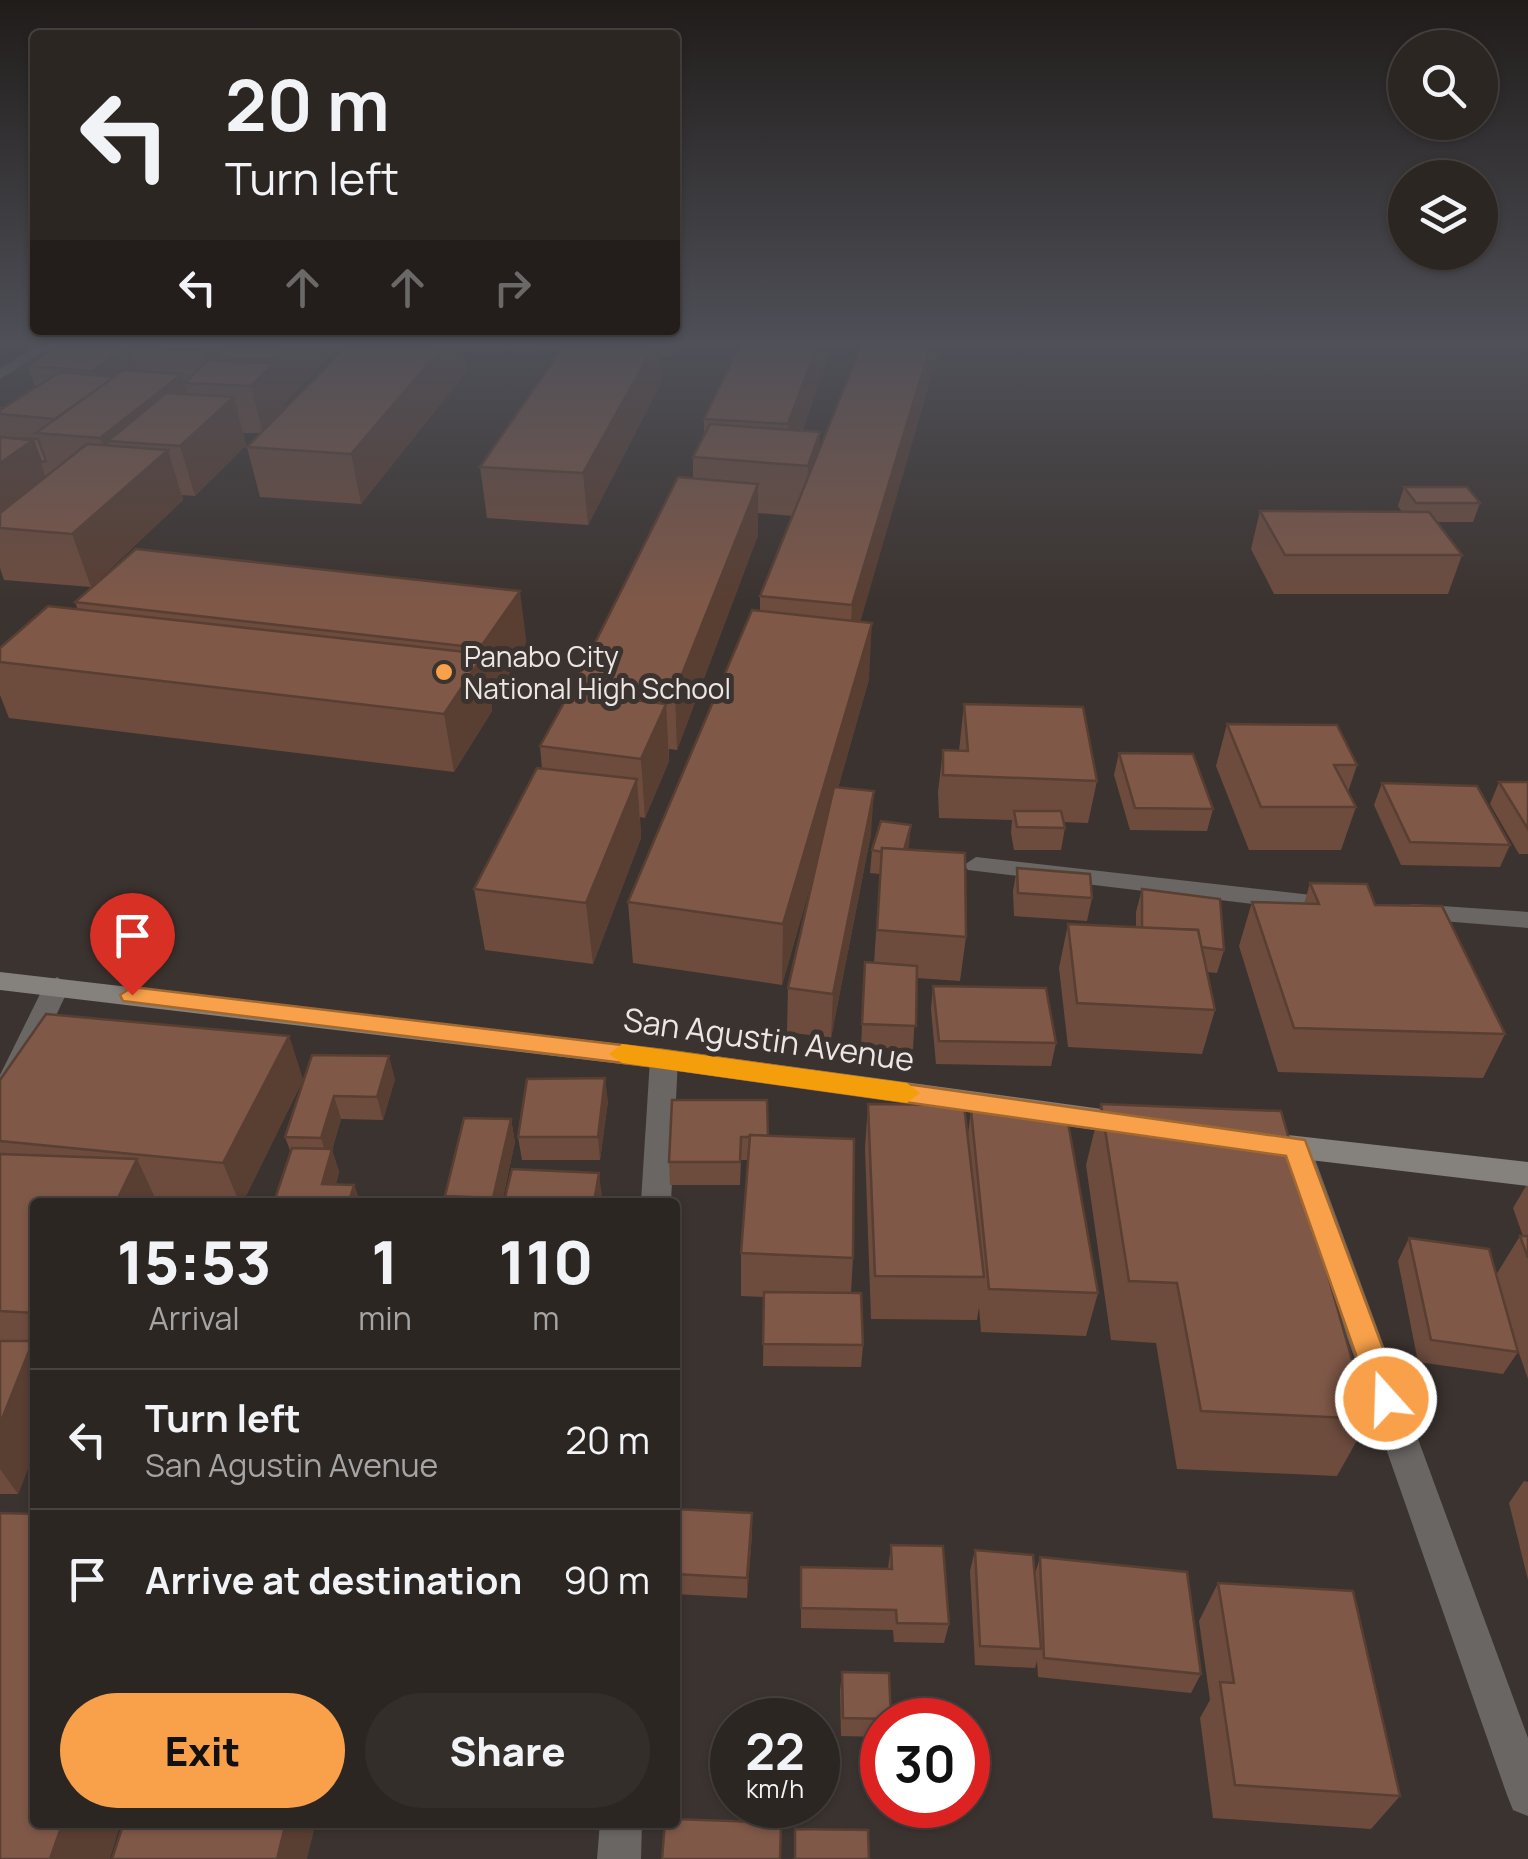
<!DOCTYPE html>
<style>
body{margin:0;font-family:Manrope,sans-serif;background:#342e2b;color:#f1f3f6;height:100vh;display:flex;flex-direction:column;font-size:38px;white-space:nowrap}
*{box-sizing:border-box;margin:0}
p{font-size:32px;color:#a6a5a6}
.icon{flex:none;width:55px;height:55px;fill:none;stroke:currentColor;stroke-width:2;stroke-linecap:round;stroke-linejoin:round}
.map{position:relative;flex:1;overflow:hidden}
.drawer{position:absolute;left:30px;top:1198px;width:650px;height:630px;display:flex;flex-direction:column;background:#2c2623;border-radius:10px;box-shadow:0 2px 8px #0004,0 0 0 2px #484341}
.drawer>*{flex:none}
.guide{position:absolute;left:30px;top:30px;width:650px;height:305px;border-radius:10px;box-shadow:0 2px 8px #0004,0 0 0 2px #484341;background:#2c2623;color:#f1f3f6;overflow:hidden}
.buttons{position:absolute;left:1388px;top:30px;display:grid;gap:20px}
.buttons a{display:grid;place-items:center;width:110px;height:110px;border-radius:50%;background:#2c2623;box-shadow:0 2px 8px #0004,0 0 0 2px #484341;font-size:50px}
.speed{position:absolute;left:710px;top:1698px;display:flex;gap:20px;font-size:50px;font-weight:700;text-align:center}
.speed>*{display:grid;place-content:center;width:130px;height:130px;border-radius:50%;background:#2c2623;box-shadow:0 2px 8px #0004,0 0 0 2px #484341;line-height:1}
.speed small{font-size:25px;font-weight:400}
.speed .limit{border:15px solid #d22;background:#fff;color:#111}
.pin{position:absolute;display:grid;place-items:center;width:85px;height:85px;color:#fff;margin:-102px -42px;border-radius:50% 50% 50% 0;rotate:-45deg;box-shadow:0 0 10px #0007}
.pin .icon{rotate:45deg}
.me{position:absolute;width:110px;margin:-55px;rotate:340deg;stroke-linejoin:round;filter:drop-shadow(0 0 8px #0008)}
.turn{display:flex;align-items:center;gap:35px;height:210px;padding:0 30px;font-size:45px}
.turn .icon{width:130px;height:130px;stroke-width:2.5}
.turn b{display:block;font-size:70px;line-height:85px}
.lanes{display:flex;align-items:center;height:95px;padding:0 30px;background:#0003;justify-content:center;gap:50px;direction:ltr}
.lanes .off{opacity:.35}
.eta{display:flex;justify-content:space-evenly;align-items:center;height:170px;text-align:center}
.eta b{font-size:60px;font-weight:800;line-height:70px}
.button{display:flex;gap:20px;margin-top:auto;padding:20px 30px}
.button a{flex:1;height:115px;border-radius:60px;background:#f8a14a;color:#111;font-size:40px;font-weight:800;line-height:115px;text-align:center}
.button a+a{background:#342e2b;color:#f1f3f6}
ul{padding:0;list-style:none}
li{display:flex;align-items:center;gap:30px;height:140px;padding:0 30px;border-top:2px solid #484341}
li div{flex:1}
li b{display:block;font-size:38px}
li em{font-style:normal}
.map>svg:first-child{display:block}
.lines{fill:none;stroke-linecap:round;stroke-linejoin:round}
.street{fill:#696663;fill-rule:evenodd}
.secondary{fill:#85817c;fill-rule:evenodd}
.wall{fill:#6d4c3e}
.shaded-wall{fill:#593e32}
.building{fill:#7f5848;stroke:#593e32;stroke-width:2.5}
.route{fill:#f8a14a;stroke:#a16930;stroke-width:2.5}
.slow{fill:#f59e0b}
.poi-dot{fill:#f8a14a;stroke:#3b332f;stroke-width:4}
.labels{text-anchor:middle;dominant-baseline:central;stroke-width:10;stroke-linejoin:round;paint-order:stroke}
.far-poi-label{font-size:28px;fill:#ece7e4;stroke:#3b332f;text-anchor:start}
.street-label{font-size:32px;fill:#ece7e4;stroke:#3b332f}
</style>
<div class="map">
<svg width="1528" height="1859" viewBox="0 0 1528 1859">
<rect width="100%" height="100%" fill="#3b332f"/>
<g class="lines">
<g class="street">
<polygon points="40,344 56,344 0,379 0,369"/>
<polygon points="976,857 1338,898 1350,906 1338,914 968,870 964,865"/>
<polygon points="1413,904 1528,912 1528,928 1404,918 1401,912 1404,906"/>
<polygon points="57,977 70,986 14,1104 10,1112 0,1115 0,1075 44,986"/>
<polygon points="664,1049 674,1052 678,1059 671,1202 641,1202 650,1059 654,1052"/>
<polygon points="1296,1137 1306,1140 1311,1148 1528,1738 1528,1816 1513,1810 1507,1795 1281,1148 1286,1140"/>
<polygon points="600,1822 642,1822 641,1859 597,1859"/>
</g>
<g class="secondary">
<polygon points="0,972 664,1049 1131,1113 1141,1116 1145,1124 1141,1132 1131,1135 664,1069 0,990"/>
<polygon points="1260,1132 1528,1162 1528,1186 1260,1154 1250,1151 1245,1143 1250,1135"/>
</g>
</g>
<g class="wall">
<polygon points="60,344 341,344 284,405 285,409 349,344 678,344 671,357 660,356 661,383 588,525 487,518 480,467 560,351 462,345 466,372 361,504 260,497 247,447 260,433 243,433 246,445 195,496 182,495 183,500 91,587 4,580 0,568 0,407 4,407 35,387 28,366 60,346"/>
<polygon points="689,344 734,344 732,348 689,346"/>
<polygon points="740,344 803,430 820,449 860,622 869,679 838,788 871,834 831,1038 787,1032 788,988 818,859 782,985 633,963 628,902 760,611 760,596 793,516 758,513 758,535 677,750 669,749 669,761 645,818 640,817 641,838 593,964 485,950 474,889 542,769 540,746 576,693 575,683 693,479 693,457 704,435 704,419"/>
<polygon points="1404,487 1480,503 1473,522 1437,522 1462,555 1448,594 1274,594 1251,549 1260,511 1402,512 1398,506"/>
<polygon points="75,602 527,646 491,702 492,711 454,772 9,718 0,695 0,648 78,610"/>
<polygon points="964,704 1097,781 1088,823 1064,822 1065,828 1061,850 1014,850 1011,833 1012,820 939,818 938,792 943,750 959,751"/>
<polygon points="1227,724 1357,765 1348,792 1356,807 1341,850 1249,850 1216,766"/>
<polygon points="1119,753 1213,809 1207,831 1130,830 1114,775"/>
<polygon points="1499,782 1528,782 1528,854 1519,854 1490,804"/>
<polygon points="1382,783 1510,845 1500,867 1401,865 1374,805"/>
<polygon points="872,850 908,850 966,937 960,981 917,978 913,1049 861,1047 865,962 874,963 880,874 870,873"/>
<polygon points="1017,868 1092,898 1087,921 1014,916 1013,891"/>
<polygon points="1310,883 1375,905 1505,1034 1483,1078 1278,1072 1239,946 1252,902 1304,904"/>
<polygon points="1142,889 1224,950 1217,973 1207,972 1215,1010 1202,1054 1068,1047 1059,968 1068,924 1136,928 1136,912"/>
<polygon points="933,986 1056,1043 1051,1066 936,1064 931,1009"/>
<polygon points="289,1036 303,1080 243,1202 196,1202 155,1198 35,1202 35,1450 18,1494 0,1494 0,1080"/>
<polygon points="312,1055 395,1079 383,1120 341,1119 332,1150 339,1172 336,1184 354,1185 360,1202 274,1202 291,1153 285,1137"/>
<polygon points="672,1100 768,1136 853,1258 851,1293 863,1345 861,1367 763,1366 764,1297 741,1296 741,1253 748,1160 741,1160 740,1185 670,1185 669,1162"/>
<polygon points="608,1101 600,1160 522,1160 518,1137"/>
<polygon points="868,1104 968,1134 971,1110 1098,1293 1086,1336 981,1332 979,1307 977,1320 871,1319 865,1148"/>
<polygon points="1101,1104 1369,1419 1337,1476 1177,1469 1156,1343 1111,1340 1086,1165"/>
<polygon points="511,1119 515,1142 502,1202 446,1202 445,1196"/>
<polygon points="1526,1186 1528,1186 1528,1379 1512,1333 1518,1352 1503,1374 1418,1362 1398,1261 1409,1238 1496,1275 1520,1236 1523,1236 1513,1208"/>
<polygon points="1524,1481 1528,1482 1528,1580 1509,1503"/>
<polygon points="675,1509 752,1513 752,1534 747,1598 675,1594"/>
<polygon points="891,1545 949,1624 944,1643 894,1642 893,1630 801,1628 801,1567 888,1569"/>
<polygon points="975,1550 1035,1574 1040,1557 1201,1674 1191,1693 1038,1677 1037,1661 1035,1668 975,1665 970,1571"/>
<polygon points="1218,1583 1400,1796 1371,1829 1213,1818 1200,1718 1210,1700 1199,1621"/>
<polygon points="842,1672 891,1719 882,1720 882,1737 841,1736 840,1691"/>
</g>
<g class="shaded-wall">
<polygon points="211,344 274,344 215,358 221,384 213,384 204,350"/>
<polygon points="287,344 341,344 284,405 285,410 263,434 251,386 271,365 270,360"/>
<polygon points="445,344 462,344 466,372 361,504 351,454"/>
<polygon points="655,344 659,344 661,383 588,525 583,473"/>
<polygon points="671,344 678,344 671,357"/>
<polygon points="818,344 833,344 791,464 788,464 788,424"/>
<polygon points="931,344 941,344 849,661 852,605"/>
<polygon points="127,347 137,380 97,391 91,371"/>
<polygon points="182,374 194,422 108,441 121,484 116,488 100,438"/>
<polygon points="234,397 246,445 195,496 180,446"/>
<polygon points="820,432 819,481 807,517 808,466"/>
<polygon points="33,440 50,490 0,528 0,463"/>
<polygon points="168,450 183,500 91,587 72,534"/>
<polygon points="758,484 758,535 677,750 675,692"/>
<polygon points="520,591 527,646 491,702 492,711 454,772 444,714 481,658 480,648"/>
<polygon points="872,623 869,679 782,985 783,924"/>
<polygon points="666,704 669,761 645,818 641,759"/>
<polygon points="637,779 641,838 593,964 586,903"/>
<polygon points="874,791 871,834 831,1038 833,994"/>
<polygon points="911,825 909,847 900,877 902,855"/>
<polygon points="289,1036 303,1080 243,1202 239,1202 223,1163"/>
<polygon points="389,1056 395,1079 383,1120 377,1097"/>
<polygon points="605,1078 608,1101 600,1160 598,1137"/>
<polygon points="334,1096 341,1119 332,1150 339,1172 331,1202 322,1184 328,1161 321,1138"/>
<polygon points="511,1119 515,1142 502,1202 494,1202 493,1198"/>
<polygon points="137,1159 157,1202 116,1202"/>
<polygon points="599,1173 602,1196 601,1202 594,1202"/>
<polygon points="354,1185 360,1202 349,1202"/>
<polygon points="33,1341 35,1344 35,1450 18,1494 0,1469 0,1424"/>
<polygon points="752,1513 752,1534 747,1598 747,1578"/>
<polygon points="63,1822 121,1822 110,1859 50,1859"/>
<polygon points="286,1822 316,1822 307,1859 277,1859"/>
</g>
<g class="building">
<polygon points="63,344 129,344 127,347 91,371 28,366"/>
<polygon points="129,344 211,344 204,350 126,346"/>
<polygon points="230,344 287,344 270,360 215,358"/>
<polygon points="349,344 445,344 351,454 247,447"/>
<polygon points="565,344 655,344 583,473 480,467"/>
<polygon points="740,344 818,344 788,424 704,419"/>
<polygon points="862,344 931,344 852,605 760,596"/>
<polygon points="208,360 274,363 251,386 184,383"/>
<polygon points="123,370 182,374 100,438 36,433"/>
<polygon points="60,372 114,377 55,419 0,414 0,410"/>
<polygon points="166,393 234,397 180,446 108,441"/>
<polygon points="710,424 820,432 808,466 693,457"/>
<polygon points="0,437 33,440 0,463"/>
<polygon points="11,438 38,439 46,461 41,462 33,440"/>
<polygon points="87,444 168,450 72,534 0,528 0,513"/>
<polygon points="678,477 758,484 675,692 575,683"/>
<polygon points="1404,487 1467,487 1480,503 1416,503"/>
<polygon points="1260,511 1429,512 1462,555 1285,555"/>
<polygon points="136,549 520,591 480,648 75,602"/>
<polygon points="48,606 484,654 444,714 0,662 0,648"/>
<polygon points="752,610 872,623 783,924 628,902"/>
<polygon points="570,692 666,704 641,759 540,746"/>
<polygon points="964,704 1083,707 1097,781 943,775 943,750 968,751"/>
<polygon points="1227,724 1337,725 1357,765 1334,765 1356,807 1261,807"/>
<polygon points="1119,753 1193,754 1213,809 1135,808"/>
<polygon points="537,768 637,779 586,903 474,889"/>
<polygon points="1499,782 1528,782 1528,829"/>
<polygon points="1382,783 1477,786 1510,845 1410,842"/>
<polygon points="834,787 874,791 833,994 788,988"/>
<polygon points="1014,811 1061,811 1065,828 1017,827"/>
<polygon points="881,821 911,825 904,850 882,848 882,852 872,850"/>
<polygon points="882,848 965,853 966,937 877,930"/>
<polygon points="1017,868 1090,874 1092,898 1018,893"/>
<polygon points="1310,883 1367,884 1375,905 1442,906 1505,1034 1294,1028 1252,902 1319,904"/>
<polygon points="1142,889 1220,899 1224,950 1201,947 1198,930 1142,928"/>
<polygon points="1068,924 1198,930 1215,1010 1077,1003"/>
<polygon points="865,962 917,966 916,1026 862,1024"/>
<polygon points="933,986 1046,988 1056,1043 939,1041"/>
<polygon points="46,1014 289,1036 223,1163 0,1141 0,1080"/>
<polygon points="312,1055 389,1056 377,1097 334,1096 321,1138 285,1137"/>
<polygon points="605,1078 598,1137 518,1137 527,1079"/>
<polygon points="672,1100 767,1100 768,1136 750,1135 749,1137 741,1137 740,1162 669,1162"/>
<polygon points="868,1104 964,1105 984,1277 875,1276"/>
<polygon points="1101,1104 1281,1111 1369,1419 1201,1411 1177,1283 1129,1281"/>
<polygon points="971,1110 1066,1111 1098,1293 989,1289"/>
<polygon points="464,1118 511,1119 493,1198 445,1196"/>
<polygon points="750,1135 854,1139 853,1258 741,1253"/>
<polygon points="292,1148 332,1149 322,1184 354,1185 349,1202 274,1202"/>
<polygon points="0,1154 137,1159 116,1202 35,1202 35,1313 0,1311"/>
<polygon points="512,1169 599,1173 594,1202 504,1202"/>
<polygon points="1520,1236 1528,1236 1528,1258"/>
<polygon points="1409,1238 1489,1249 1518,1352 1431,1340"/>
<polygon points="764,1292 861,1293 863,1345 763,1344"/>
<polygon points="0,1341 33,1341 0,1424"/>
<polygon points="675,1509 752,1513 747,1578 675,1574"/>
<polygon points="0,1513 35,1514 35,1822 63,1822 50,1859 0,1859"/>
<polygon points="891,1545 943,1546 949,1624 897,1623 896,1610 801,1608 801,1567 892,1569"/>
<polygon points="975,1550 1033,1555 1041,1649 980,1646"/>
<polygon points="1040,1557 1187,1572 1201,1674 1044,1658"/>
<polygon points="1218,1583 1353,1591 1400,1796 1235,1785 1220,1682 1234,1683"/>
<polygon points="842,1672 889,1673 891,1719 843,1718"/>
<polygon points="675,1819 781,1823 780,1859 662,1859 665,1822 675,1822"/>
<polygon points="124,1822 286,1822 277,1859 112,1859"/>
<polygon points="795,1829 868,1830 869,1859 795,1859"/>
</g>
<linearGradient id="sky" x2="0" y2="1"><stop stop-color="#201c1a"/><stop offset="0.57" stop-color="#4f5058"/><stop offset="1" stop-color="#4f5058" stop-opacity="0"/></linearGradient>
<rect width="1528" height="604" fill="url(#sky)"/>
<polygon class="route" points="132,987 664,1050 1305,1140 1402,1399 1397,1409 1386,1414 1375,1409 1286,1156 664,1068 123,1001 120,995"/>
<polygon class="slow" points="622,1044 907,1083 920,1093 907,1103 622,1063 609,1054"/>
<circle class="poi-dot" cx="444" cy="672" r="10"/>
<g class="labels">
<g class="far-poi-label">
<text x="464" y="656">Panabo City<tspan x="464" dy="32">National High School</tspan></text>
</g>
<g class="street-label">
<text transform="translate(769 1039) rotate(8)">San Agustin Avenue</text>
</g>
</g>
</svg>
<div class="buttons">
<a><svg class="icon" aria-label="search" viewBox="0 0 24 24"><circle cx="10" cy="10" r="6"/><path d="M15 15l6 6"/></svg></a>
<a><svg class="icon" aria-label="layers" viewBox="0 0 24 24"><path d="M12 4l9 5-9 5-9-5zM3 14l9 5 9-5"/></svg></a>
</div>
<div class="speed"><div>22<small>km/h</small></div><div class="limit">30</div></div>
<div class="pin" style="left:132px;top:995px;background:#d93025"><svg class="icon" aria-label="arrive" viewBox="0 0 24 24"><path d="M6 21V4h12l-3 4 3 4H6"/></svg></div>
<svg class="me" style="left:1386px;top:1399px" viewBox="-20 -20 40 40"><circle r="17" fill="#f8a14a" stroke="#fff" stroke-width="3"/><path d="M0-11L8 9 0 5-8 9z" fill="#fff"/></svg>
<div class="guide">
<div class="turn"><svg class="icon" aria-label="left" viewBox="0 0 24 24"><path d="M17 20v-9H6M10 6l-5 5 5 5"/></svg><div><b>20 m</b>Turn left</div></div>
<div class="lanes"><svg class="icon" aria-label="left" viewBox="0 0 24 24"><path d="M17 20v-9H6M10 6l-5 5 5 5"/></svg><svg class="icon off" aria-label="ahead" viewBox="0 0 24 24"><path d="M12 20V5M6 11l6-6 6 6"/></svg><svg class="icon off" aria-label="ahead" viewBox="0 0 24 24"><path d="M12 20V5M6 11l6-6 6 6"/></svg><svg class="icon off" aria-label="right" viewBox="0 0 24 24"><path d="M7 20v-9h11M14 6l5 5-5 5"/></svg></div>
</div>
<section class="drawer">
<div class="eta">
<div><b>15:53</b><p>Arrival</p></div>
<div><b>1</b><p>min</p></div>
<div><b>110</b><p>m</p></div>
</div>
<ul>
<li><svg class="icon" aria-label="left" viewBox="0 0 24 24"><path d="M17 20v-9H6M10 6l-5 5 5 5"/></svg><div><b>Turn left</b><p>San Agustin Avenue</p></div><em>20 m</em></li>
<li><svg class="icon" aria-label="arrive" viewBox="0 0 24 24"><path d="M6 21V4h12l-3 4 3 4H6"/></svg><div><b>Arrive at destination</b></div><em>90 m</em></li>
</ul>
<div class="button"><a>Exit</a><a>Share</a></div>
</section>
</div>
